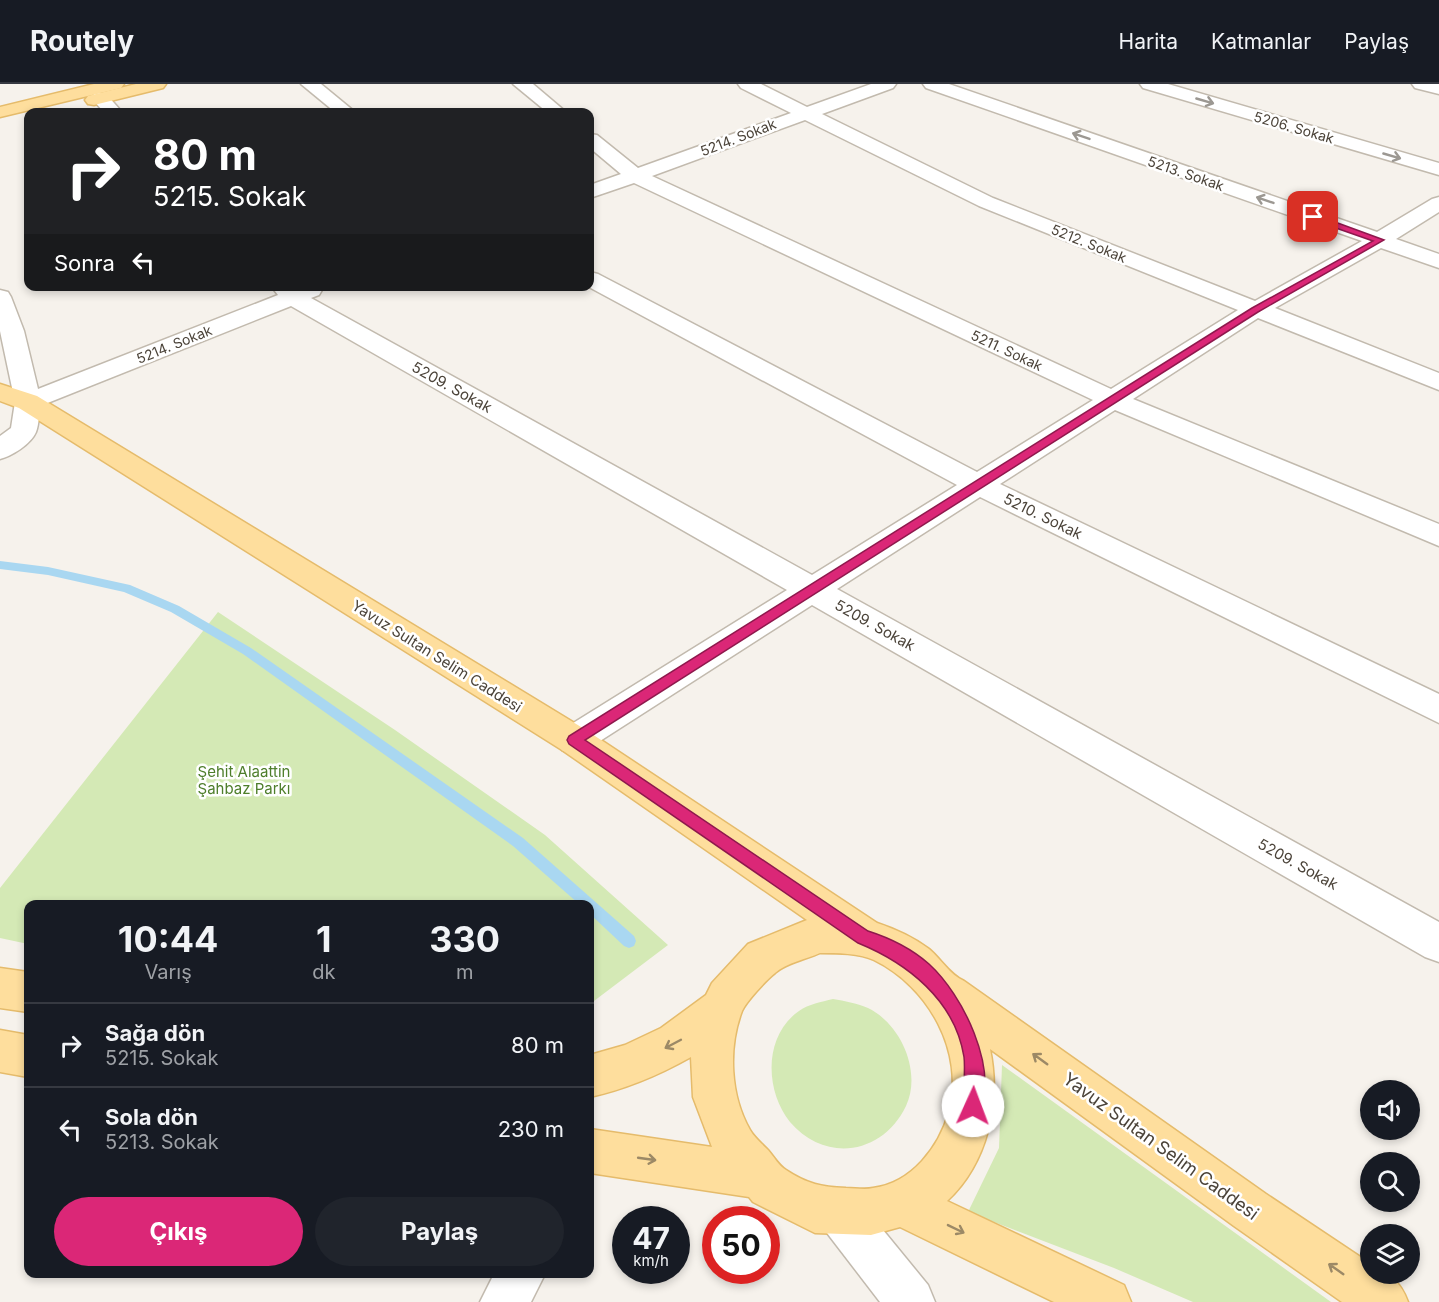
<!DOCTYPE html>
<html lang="tr">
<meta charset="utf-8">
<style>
body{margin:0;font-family:Inter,sans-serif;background:#20242c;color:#f1f3f6;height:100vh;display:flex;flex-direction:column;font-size:22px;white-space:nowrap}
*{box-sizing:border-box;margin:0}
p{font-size:20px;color:#9ea1a6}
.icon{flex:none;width:33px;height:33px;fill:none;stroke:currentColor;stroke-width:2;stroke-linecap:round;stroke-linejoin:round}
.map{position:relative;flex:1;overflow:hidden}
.panel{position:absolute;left:24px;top:816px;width:570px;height:378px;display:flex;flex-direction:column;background:#171b24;border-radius:12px;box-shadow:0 3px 9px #0003}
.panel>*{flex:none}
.top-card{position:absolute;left:24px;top:24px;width:570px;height:183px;border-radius:12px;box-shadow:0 3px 9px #0003;background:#202124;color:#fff;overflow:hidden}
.buttons{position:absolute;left:1360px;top:996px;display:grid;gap:12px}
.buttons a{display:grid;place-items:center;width:60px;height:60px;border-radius:50%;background:#171b24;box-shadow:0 3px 9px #0003;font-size:30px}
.speed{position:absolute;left:612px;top:1122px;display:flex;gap:12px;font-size:30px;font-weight:700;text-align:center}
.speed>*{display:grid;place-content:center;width:78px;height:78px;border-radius:50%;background:#171b24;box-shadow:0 3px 9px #0003;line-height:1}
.speed small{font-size:15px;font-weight:400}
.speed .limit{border:9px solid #d22;background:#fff;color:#111}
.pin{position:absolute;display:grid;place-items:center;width:51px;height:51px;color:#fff;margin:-26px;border-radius:12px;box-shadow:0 3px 9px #0006}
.me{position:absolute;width:66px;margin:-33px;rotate:2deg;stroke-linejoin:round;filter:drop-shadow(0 0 4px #0008)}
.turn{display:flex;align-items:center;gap:21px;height:126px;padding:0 30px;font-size:27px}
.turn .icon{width:78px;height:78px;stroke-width:2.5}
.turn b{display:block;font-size:42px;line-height:51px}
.then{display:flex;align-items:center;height:57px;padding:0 30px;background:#0003;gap:12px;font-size:22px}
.eta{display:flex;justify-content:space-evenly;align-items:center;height:102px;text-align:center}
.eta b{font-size:36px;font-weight:700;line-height:42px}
.primary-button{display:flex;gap:12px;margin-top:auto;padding:12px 30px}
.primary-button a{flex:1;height:69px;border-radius:36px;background:#db2777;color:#fff;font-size:24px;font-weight:700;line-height:69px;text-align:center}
.primary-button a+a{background:#20242c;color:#f1f3f6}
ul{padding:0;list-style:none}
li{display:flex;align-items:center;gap:18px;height:84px;padding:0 30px;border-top:2px solid #363941}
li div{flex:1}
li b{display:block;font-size:22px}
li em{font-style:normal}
header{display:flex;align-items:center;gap:36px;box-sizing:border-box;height:84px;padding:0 30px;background:#171b24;border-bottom:2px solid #363941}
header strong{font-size:28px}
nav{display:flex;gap:33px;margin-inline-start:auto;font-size:21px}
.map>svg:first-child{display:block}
.green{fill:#d4e9b5}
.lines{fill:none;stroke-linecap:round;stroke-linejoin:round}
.stream{fill:#a9d7f1;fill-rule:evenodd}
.minor-casing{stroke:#c2baae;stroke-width:3}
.major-casing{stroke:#e5bb6b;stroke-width:3}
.minor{fill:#fff;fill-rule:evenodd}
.major{fill:#fede9d;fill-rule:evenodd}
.oneway{stroke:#9c9892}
.oneway2{stroke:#9c8966}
.route{fill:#db2777;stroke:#8e194d;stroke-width:1.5}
.labels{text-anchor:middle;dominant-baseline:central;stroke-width:5;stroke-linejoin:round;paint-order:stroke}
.far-street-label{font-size:14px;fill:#4b4339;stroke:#fff}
.street-label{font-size:15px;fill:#4b4339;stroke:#fff}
.park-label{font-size:15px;fill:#4e7e2b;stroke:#fff}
.near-street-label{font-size:18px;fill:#4b4339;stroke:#fff}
</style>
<header>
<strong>Routely</strong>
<nav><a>Harita</a><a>Katmanlar</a><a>Paylaş</a></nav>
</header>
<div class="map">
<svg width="1439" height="1218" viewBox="0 0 1439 1218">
<rect width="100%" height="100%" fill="#f6f2ec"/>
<g class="green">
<polygon points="218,528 395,646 545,751 668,861 590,920 590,820 28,820 28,860 0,854 0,804"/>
<path d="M833 915C845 917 856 919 868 924 901 940 922 988 906 1022 883 1070 826 1080 790 1038 765 1007 763 952 799 927 809 920 821 918 833 915Z"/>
<polygon points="1002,981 1331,1218 1193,1218 1114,1184 968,1128 999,1064"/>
</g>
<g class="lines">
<polygon class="stream" points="0,477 48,483 130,501 179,522 251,564 523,754 634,852 636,857 634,862 629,864 624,862 590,830 590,820 579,820 513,762 243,570 171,528 124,508 48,491 0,485"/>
<g class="minor-casing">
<g id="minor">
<polygon points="301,0 321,0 355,28 335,28"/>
<polygon points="513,0 533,0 566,28 547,28"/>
<path d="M738 0H761L807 23 871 0H896L893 4 822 30 993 114 1255 217 1362 157 926 4 923 0H949L1377 148 1432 115 1439 113V128L1396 155 1439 170V184L1381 164 1275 224 1439 289V306L1258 234 1133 315 1439 440V462L1115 326 1000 400 1439 610V639L980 413 837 505 1439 838V878L1425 873 812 521 586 666 574 671 562 666 557 656 562 646 787 506 291 222 40 322C39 330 39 340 36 348 31 360 12 372 0 375V352L11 344 15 318 0 247V206L8 208 11 213 24 247 38 305 278 211 271 202H320L322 206 319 211 311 214 812 491 957 401 587 202H590V188L598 190 977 388 1093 316 634 99 590 114V101L621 90 590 64V50L597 51 638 84 791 29 741 4ZM805 36 979 122 1238 226 1111 305 652 92Z"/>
<polygon points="1140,0 1168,0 1439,79 1439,91 1143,4"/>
<polygon points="1412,0 1439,0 1439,10 1415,4"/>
<polygon points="100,9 106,10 122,28 104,28 91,14 94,10"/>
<polygon points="840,1106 856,1113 928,1201 935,1218 880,1218 824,1145 817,1129 824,1113"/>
<polygon points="494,1190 545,1190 531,1218 480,1218"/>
</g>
</g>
<g class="major-casing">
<g id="major">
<polygon points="94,0 124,0 121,4 0,33 0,23"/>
<polygon points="136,0 166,0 163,4 94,21 88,20 85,16 88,12"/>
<path d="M0 300 37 312 586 646 877 839C895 845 913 853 929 865 941 875 950 891 964 897L1266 1110 1371 1180V1190C1392 1190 1401 1199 1408 1218H1342L1234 1142 990 965C1001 1018 988 1079 947 1117L1124 1201 1131 1218H1054L900 1143 871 1151 815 1149 753 1118 749 1113 590 1089V1045L712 1063 693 1013 691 973C659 991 626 1005 590 1013V971L625 961 661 944 706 911 712 899 748 860 807 836 562 666 19 324 0 317ZM820 869C837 869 859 869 874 876 929 903 965 968 949 1028 939 1063 912 1099 873 1104 865 1106 855 1104 846 1104 822 1103 807 1100 786 1086 779 1082 774 1073 768 1066 762 1060 754 1053 750 1046 730 1011 728 964 742 927 746 918 766 896 775 889 786 879 807 875 820 869Z"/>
<polygon points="0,884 28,888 28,928 0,924"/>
<polygon points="0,946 28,951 28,993 0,988"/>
</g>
</g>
<use href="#minor" class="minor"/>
<use href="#major" class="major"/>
</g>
<defs><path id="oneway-shaft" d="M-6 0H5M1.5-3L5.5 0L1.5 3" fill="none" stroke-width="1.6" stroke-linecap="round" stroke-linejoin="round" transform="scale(1.5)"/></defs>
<g class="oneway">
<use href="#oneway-shaft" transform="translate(1205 17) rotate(16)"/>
<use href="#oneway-shaft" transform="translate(1081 52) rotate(-161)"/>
<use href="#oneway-shaft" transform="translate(1392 72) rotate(16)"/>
<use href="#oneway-shaft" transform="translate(1265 116) rotate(-161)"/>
</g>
<g class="oneway2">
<use href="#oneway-shaft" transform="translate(673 960) rotate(152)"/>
<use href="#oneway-shaft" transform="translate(1040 975) rotate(-144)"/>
<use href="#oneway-shaft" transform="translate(647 1075) rotate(8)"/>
<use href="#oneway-shaft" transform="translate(956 1145) rotate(26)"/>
<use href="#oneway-shaft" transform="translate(1336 1185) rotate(-145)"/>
</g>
<path class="route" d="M1310 131H1316L1384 156 1258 228 585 656 868 847C890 854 912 865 929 880 963 911 998 983 980 1028L973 1031 967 1028C961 1014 966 989 964 973 955 916 907 879 858 859L569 660 567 656 569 652 1252 224 1373 157 1310 135Z"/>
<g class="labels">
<g class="far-street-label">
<text transform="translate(1294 43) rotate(16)">5206. Sokak</text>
<text transform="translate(738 53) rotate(-21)">5214. Sokak</text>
<text transform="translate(1186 89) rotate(19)">5213. Sokak</text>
<text transform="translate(1089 159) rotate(22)">5212. Sokak</text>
<text transform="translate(174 260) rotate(-22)">5214. Sokak</text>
<text transform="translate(1007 266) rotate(25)">5211. Sokak</text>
</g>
<g class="street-label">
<text transform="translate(452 303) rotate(29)">5209. Sokak</text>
<text transform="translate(1043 432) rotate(26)">5210. Sokak</text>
<text transform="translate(875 541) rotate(29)">5209. Sokak</text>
<text transform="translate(437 572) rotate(32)">Yavuz Sultan Selim Caddesi</text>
<text transform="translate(1298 780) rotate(29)">5209. Sokak</text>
</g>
<g class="park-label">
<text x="244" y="687">Şehit Alaattin<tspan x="244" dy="17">Şahbaz Parkı</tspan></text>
</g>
<g class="near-street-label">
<text transform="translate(1161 1062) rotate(36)">Yavuz Sultan Selim Caddesi</text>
</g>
</g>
</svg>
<div class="buttons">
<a><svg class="icon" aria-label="sound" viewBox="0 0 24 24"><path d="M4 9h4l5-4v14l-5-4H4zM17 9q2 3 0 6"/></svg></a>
<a><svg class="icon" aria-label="search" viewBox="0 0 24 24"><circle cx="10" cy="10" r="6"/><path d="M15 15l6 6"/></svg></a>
<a><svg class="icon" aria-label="layers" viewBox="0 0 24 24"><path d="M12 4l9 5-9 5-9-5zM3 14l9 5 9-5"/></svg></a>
</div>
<div class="speed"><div>47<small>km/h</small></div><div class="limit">50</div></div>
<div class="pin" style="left:1313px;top:133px;background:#d93025"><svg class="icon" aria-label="arrive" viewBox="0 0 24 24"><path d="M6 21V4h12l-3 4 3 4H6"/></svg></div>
<svg class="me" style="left:973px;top:1022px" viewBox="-20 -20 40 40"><circle r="19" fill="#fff"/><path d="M0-13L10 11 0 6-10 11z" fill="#db2777"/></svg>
<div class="top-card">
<div class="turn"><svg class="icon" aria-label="right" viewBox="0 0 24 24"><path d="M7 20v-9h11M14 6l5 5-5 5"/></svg><div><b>80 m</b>5215. Sokak</div></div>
<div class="then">Sonra<svg class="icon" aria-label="left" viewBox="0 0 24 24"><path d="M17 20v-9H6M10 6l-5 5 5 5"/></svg></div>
</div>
<section class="panel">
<div class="eta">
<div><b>10:44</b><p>Varış</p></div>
<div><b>1</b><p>dk</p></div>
<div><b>330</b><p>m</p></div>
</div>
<ul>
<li><svg class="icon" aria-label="right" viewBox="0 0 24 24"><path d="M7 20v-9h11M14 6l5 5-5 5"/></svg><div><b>Sağa dön</b><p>5215. Sokak</p></div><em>80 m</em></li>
<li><svg class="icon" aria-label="left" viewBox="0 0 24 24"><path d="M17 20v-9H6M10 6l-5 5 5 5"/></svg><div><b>Sola dön</b><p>5213. Sokak</p></div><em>230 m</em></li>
</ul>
<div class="primary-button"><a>Çıkış</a><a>Paylaş</a></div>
</section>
</div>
